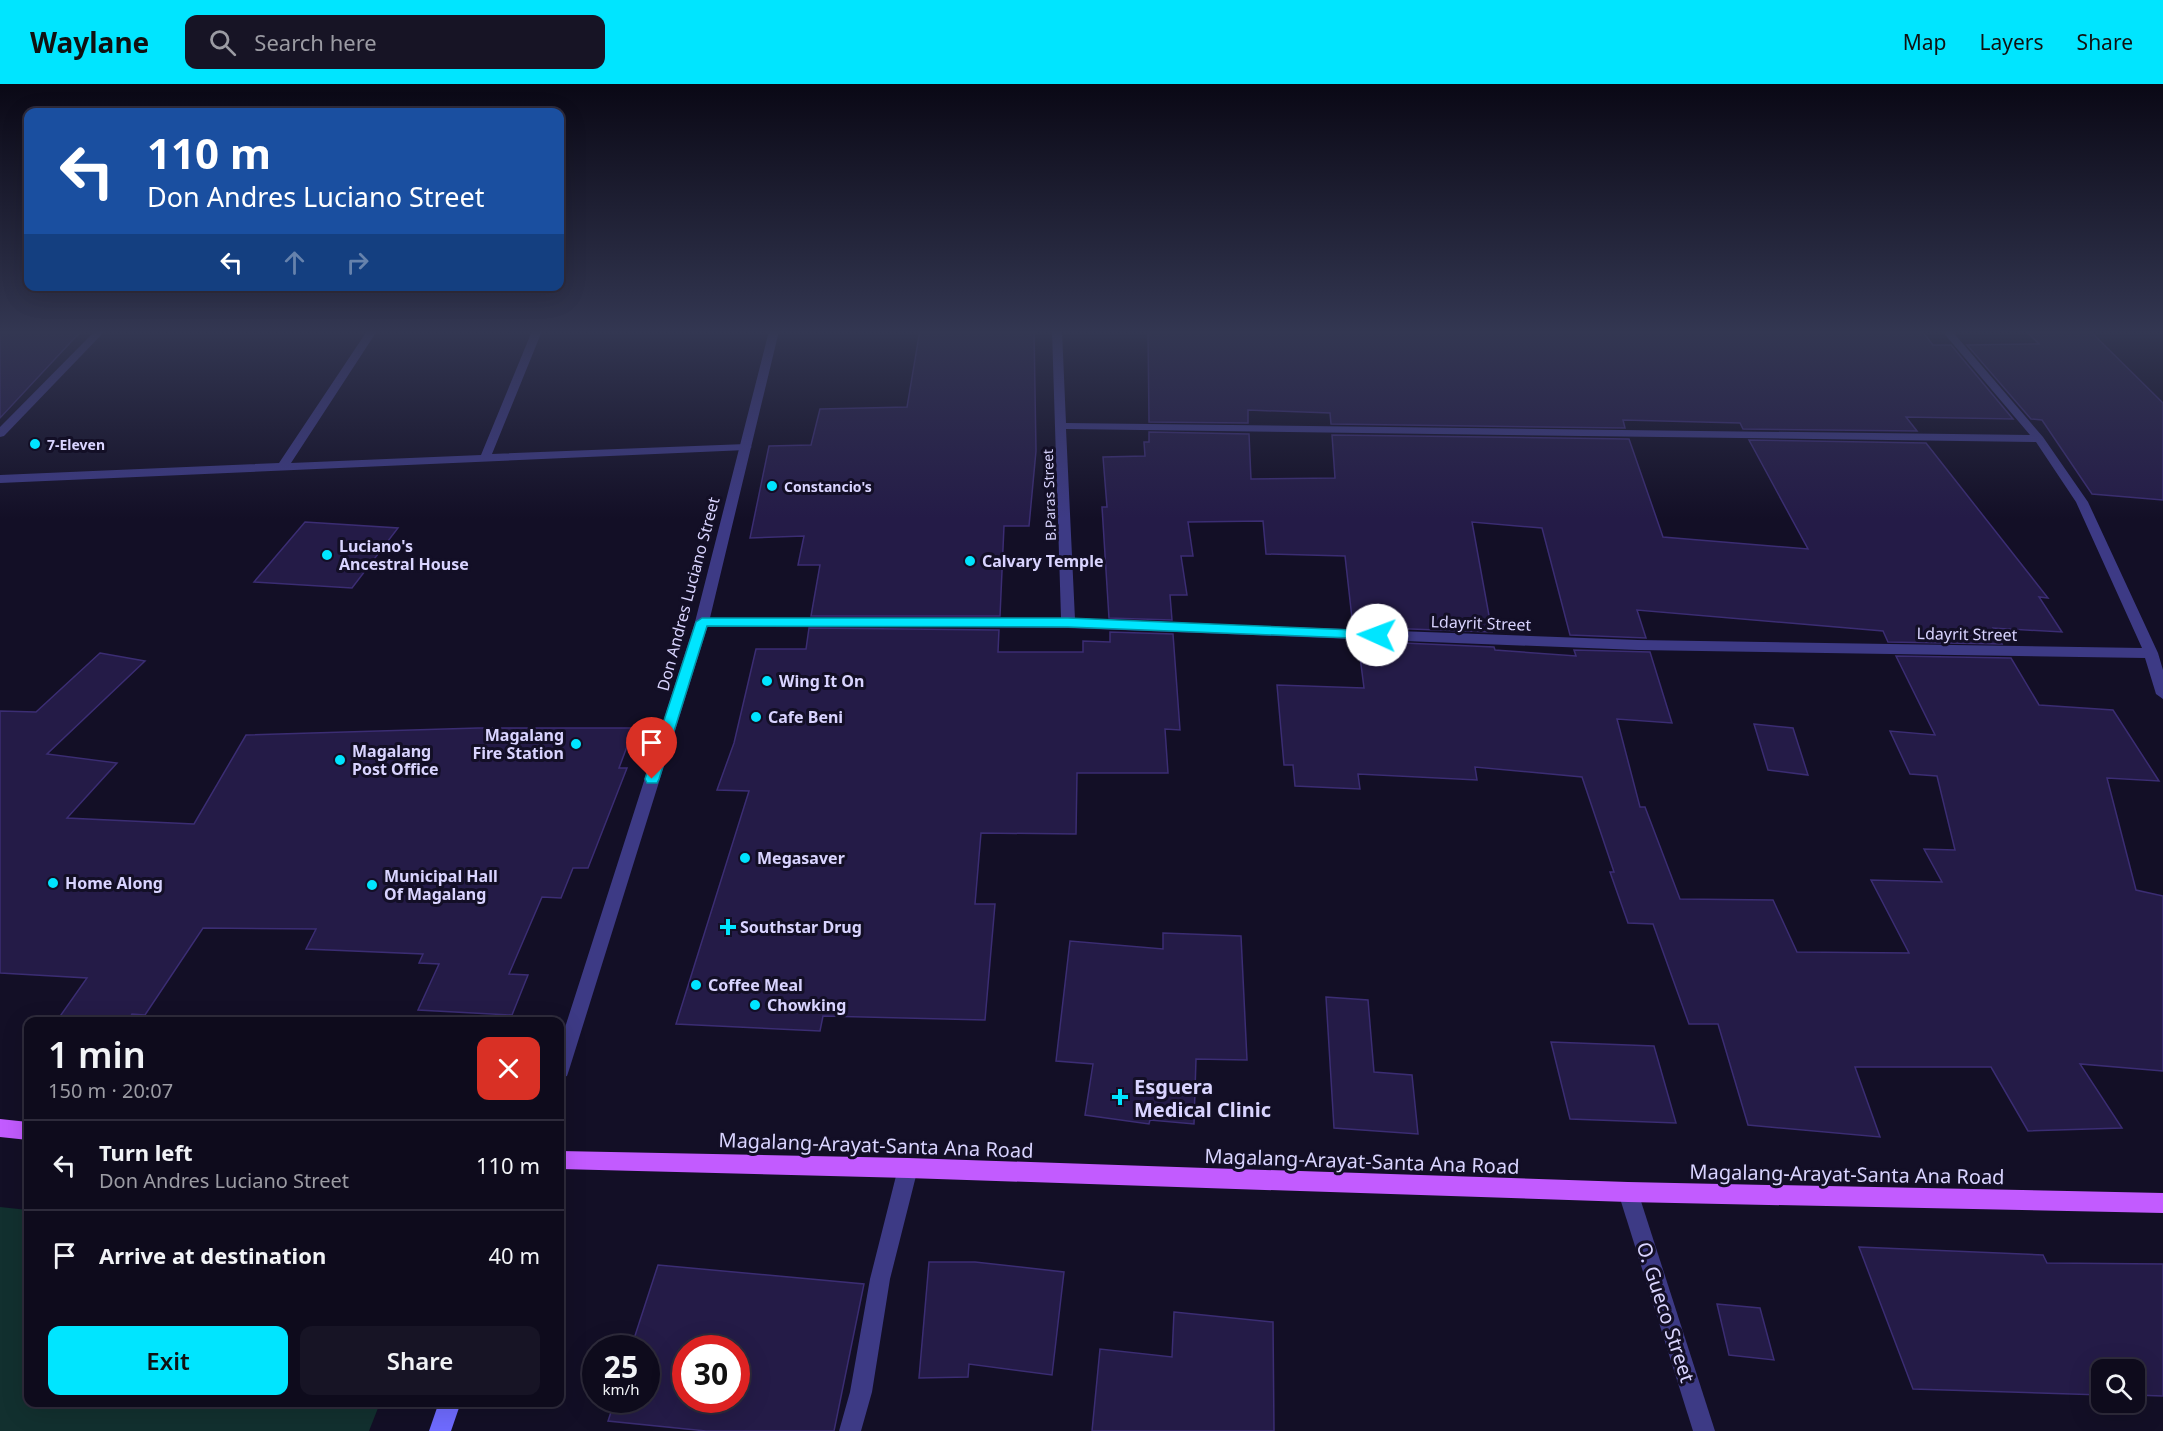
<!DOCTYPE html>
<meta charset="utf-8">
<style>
body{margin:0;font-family:"Noto Sans",sans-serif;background:#171425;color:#f1f3f6;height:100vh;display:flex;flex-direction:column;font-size:22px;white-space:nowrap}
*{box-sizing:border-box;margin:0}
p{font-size:20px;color:#9b9ba3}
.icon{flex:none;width:33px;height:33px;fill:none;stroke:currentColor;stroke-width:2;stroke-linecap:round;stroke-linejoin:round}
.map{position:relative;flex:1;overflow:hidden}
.panel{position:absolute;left:24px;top:933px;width:540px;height:390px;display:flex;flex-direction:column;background:#0e0b1c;border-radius:12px;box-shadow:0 6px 24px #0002,0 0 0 2px #2e2b3b}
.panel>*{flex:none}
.hud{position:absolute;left:24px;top:24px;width:540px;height:183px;border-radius:12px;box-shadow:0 6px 24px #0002,0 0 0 2px #2e2b3b;background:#1a4fa0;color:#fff;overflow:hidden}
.controls{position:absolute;left:2091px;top:1275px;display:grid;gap:12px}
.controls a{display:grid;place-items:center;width:54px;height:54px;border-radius:12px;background:#0e0b1c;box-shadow:0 6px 24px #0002,0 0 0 2px #2e2b3b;font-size:30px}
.speed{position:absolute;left:582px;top:1251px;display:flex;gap:12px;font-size:30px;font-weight:700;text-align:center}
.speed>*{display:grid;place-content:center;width:78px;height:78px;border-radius:50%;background:#0e0b1c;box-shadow:0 6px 24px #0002,0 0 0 2px #2e2b3b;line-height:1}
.speed small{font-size:15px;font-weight:400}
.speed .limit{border:9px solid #d22;background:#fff;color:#111}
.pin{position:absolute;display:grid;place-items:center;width:51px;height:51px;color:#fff;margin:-62px -26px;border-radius:50% 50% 50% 0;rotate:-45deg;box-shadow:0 0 6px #0007}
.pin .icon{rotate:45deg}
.me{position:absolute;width:66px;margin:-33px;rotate:272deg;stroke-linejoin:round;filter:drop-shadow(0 0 4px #0008)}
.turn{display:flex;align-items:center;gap:21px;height:126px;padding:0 24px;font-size:27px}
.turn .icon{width:78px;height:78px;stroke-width:2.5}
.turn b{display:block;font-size:42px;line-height:51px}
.lanes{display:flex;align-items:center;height:57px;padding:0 24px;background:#0003;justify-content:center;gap:30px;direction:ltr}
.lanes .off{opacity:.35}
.round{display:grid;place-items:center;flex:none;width:63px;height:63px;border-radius:12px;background:#171425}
.summary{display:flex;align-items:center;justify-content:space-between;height:102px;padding:0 24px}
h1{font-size:36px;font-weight:600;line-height:45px}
.button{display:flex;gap:12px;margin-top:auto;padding:12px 24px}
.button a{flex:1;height:69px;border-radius:12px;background:#00e5ff;color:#111;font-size:24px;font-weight:600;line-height:69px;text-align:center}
.button a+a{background:#171425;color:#f1f3f6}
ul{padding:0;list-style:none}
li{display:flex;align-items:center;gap:18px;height:90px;padding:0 24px;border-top:2px solid #2e2b3b}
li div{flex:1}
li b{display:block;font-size:22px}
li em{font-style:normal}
header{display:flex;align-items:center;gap:36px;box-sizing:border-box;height:84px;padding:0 30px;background:#00e5ff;color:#111}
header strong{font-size:28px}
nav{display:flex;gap:33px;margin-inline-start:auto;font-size:21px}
.search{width:420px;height:54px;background:#171425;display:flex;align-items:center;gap:15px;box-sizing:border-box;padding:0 21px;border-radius:12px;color:#9b9ba3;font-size:22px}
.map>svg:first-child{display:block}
.green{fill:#12302f}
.building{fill:#241b47;stroke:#3b2d73;stroke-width:1.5;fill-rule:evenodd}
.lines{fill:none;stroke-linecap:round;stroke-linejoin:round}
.service{fill:#3d3a85;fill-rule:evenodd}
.minor{fill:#3d3a85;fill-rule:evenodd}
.tertiary{fill:#3d3a85;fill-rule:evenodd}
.secondary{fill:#6f6bff;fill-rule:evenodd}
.primary{fill:#c25bff;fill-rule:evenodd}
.route{fill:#00e5ff;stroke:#0095a6;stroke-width:1.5}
.poi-dot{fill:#00e5ff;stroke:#130f26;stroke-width:2}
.labels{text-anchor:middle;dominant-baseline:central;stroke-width:6;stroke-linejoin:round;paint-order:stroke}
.far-poi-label{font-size:14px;font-weight:bold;fill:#d9d4ff;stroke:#130f26;text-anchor:start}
.far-street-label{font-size:14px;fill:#d9d4ff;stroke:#130f26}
.poi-label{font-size:16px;font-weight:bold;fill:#d9d4ff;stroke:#130f26;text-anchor:start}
.street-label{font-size:16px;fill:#d9d4ff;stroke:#130f26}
.near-poi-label{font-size:20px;font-weight:bold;fill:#d9d4ff;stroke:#130f26;text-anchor:start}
.near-street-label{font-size:20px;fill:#d9d4ff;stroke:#130f26}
</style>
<header>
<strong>Waylane</strong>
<div class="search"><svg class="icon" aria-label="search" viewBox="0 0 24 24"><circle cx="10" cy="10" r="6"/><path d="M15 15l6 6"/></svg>Search here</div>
<nav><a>Map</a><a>Layers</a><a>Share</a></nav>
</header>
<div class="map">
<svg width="2163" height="1347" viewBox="0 0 2163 1347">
<rect width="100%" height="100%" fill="#130f26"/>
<polygon class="green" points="0,1123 28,1126 28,1318 380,1319 369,1347 0,1347"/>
<g class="building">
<polygon points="0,246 82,246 0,334"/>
<polygon points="920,246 1034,246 1036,367 1029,442 1004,442 1000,532 811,532 820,481 798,481 804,452 750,454 769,362 811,361 820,325 907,323"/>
<polygon points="1148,246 1921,246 1933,261 1951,261 2013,335 1906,333 1917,347 1743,345 1740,339 1623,336 1625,344 1331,340 1330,329 1248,326 1248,339 1149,338"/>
<polygon points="2025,246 2089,246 2163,319 2163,416 2092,410 2042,336 2031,335 1967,261 2039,260"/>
<polygon points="1149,348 1249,350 1251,395 1335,394 1332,351 1629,355 1663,453 1808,465 1749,356 1926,359 2048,514 2039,513 2062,548 1993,544 2002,560 1888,558 1883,547 1637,526 1646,554 1570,551 1542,444 1472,438 1492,548 1356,543 1355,534 1352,534 1345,472 1266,470 1263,437 1188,438 1193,472 1181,472 1187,511 1170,511 1172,536 1109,534 1102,423 1107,423 1103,373 1145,372 1144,358 1149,358"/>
<polygon points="305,438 398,444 352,504 254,498"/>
<polygon points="809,544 999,546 998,568 1083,568 1083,557 1110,558 1110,548 1173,550 1180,646 1165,645 1168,689 1077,689 1076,750 981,749 975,820 995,820 985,936 823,932 820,947 676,940 749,707 717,706 734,659 756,565 806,565"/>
<polygon points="1358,557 1494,563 1495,566 1576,572 1574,566 1650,568 1672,639 1617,635 1640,723 1645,723 1680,815 1773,816 1797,868 1909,869 1871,796 1942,798 1924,765 1955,766 1937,692 1910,690 1890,647 1935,651 1896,572 2011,574 2039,621 2113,626 2159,697 2107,694 2136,806 2163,812 2163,987 2080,980 2122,1044 2028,1047 1991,983 1855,983 1880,1053 1748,1041 1718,940 1689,940 1653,840 1628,839 1610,788 1614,788 1582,693 1475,683 1477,696 1358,690 1360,705 1295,702 1293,681 1284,681 1277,601 1364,604"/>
<polygon points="100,569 145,577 47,670 117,679 67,734 194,740 246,651 478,644 634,644 619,684 627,684 588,784 573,784 561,814 542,813 509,890 528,891 512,931 418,926 439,880 419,879 423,870 306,865 316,845 203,844 145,931 132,930 127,938 56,938 87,894 0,889 0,627 36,628"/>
<polygon points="1754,640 1793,644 1808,691 1768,686"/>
<polygon points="1163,849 1241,852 1247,976 1196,975 1194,1040 1150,1036 1149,1040 1085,1031 1093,980 1056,977 1070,857 1163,865"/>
<polygon points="1326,913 1368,916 1374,988 1412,991 1418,1050 1334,1044"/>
<polygon points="1551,958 1654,962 1676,1039 1570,1035"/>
<polygon points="1859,1163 2043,1171 2047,1179 2163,1180 2163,1312 2134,1311 2134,1286 2102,1286 2102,1311 1913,1305"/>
<polygon points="929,1178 975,1178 1064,1188 1052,1291 969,1280 968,1293 919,1294"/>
<path d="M658 1181 864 1200 834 1347H706L608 1337 615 1316H646V1264H631ZM686 1264H736V1316H686Z"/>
<polygon points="1717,1220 1760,1224 1774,1276 1729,1271"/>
<polygon points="1174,1228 1273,1238 1274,1347 1092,1347 1100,1265 1172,1273"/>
</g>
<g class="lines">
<g class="service">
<polygon points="367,247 377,247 291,379 481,371 532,247 542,247 492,370 746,360 752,363 746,366 0,399 0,391 279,379"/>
<polygon points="908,1074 915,1077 918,1084 890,1195 872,1308 861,1347 839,1347 850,1308 870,1195 898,1084 901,1077"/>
</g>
<g class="minor">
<path d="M1052 247H1062L1066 339 2030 351 1942 247H1952L2043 353 2088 418 2158 569 2163 586V615L2156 610 2145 574 1638 566 1068 544 697 541 695 538 697 535 702 534H1061ZM1066 345 2036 358 2076 418 2142 564 1638 556 1075 535Z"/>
<polygon points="1628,1098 1635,1101 1638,1108 1715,1347 1693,1347 1618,1108 1621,1101"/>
</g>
<g class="tertiary">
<polygon points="95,247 105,247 4,352 0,353 0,343"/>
<polygon points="769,247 779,247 709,538 569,986 567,992 560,994 560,959 695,538"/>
</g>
<polygon class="secondary" points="439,1318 461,1318 451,1347 429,1347"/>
<g class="primary">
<polygon points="0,1035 28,1038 28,1056 0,1053"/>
<polygon points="560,1067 908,1074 1628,1098 2163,1109 2163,1129 1628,1118 908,1094 560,1085"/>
</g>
</g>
<linearGradient id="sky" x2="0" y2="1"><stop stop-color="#0a0815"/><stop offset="0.57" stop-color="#333752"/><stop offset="1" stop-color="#333752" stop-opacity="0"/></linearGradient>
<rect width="2163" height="435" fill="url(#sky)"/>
<polygon class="route" points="702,534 1068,534 1377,547 1383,551 1377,555 1068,543 707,542 659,695 657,699 647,699 645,695 696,538"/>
<g class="poi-dot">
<circle cx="35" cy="360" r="6"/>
<circle cx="772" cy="402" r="6"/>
<circle cx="327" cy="471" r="6"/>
<circle cx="970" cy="477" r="6"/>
<circle cx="767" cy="597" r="6"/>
<circle cx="756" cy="633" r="6"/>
<circle cx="576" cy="660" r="6"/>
<circle cx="340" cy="676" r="6"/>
<circle cx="745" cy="774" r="6"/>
<circle cx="53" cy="799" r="6"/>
<circle cx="372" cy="801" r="6"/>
<path d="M725 834h6v6h6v6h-6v6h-6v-6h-6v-6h6z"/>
<circle cx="696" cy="901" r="6"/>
<circle cx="755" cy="921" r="6"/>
<path d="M1117 1004h6v6h6v6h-6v6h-6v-6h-6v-6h6z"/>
</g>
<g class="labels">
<g class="far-poi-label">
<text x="47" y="360">7-Eleven</text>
<text x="784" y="402">Constancio's</text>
</g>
<g class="far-street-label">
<text transform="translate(1049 411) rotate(-92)">B.Paras Street</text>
</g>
<g class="poi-label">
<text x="339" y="462">Luciano's<tspan x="339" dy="18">Ancestral House</tspan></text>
<text x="982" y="477">Calvary Temple</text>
<text x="779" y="597">Wing It On</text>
<text x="768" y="633">Cafe Beni</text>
<text x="564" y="651" text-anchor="end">Magalang<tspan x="564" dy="18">Fire Station</tspan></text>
<text x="352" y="667">Magalang<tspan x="352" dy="18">Post Office</tspan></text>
<text x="757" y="774">Megasaver</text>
<text x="384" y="792">Municipal Hall<tspan x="384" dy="18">Of Magalang</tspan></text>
<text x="65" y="799">Home Along</text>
<text x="740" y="843">Southstar Drug</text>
<text x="708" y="901">Coffee Meal</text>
<text x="767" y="921">Chowking</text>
</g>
<g class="street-label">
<text transform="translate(688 510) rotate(-75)">Don Andres Luciano Street</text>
<text transform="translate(1481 539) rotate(2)">Ldayrit Street</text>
<text transform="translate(1967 550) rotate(1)">Ldayrit Street</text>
</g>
<g class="near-poi-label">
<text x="1134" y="1002">Esguera<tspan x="1134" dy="23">Medical Clinic</tspan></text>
</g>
<g class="near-street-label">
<text transform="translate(876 1061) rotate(2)">Magalang-Arayat-Santa Ana Road</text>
<text transform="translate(1362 1077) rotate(2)">Magalang-Arayat-Santa Ana Road</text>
<text transform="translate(1847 1090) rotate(1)">Magalang-Arayat-Santa Ana Road</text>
<text transform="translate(1666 1228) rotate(72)">O. Gueco Street</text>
</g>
</g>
</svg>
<div class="controls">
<a><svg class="icon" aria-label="search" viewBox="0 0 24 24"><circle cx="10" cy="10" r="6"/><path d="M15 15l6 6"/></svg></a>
</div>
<div class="speed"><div>25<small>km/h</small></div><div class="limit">30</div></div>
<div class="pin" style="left:652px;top:695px;background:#d93025"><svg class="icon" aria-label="arrive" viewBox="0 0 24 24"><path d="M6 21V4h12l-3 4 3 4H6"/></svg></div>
<svg class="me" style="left:1377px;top:551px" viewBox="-20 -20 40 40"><circle r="19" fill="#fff"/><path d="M0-13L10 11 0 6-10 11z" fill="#00e5ff"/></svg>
<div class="hud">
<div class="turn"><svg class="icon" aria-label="left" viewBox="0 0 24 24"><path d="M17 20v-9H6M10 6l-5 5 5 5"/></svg><div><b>110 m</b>Don Andres Luciano Street</div></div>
<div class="lanes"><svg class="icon" aria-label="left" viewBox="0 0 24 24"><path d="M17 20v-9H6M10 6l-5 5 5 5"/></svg><svg class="icon off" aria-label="ahead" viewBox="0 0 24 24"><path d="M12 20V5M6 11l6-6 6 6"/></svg><svg class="icon off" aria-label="right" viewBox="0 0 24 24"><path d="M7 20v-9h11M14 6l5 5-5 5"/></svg></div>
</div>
<section class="panel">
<div class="summary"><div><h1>1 min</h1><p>150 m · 20:07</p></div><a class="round" style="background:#d93025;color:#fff"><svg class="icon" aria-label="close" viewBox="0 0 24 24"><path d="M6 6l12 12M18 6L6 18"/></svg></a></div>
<ul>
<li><svg class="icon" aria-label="left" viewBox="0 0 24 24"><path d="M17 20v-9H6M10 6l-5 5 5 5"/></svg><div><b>Turn left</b><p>Don Andres Luciano Street</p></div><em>110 m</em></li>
<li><svg class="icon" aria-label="arrive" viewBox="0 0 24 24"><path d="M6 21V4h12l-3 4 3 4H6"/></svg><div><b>Arrive at destination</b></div><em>40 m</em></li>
</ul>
<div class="button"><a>Exit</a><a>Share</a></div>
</section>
</div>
